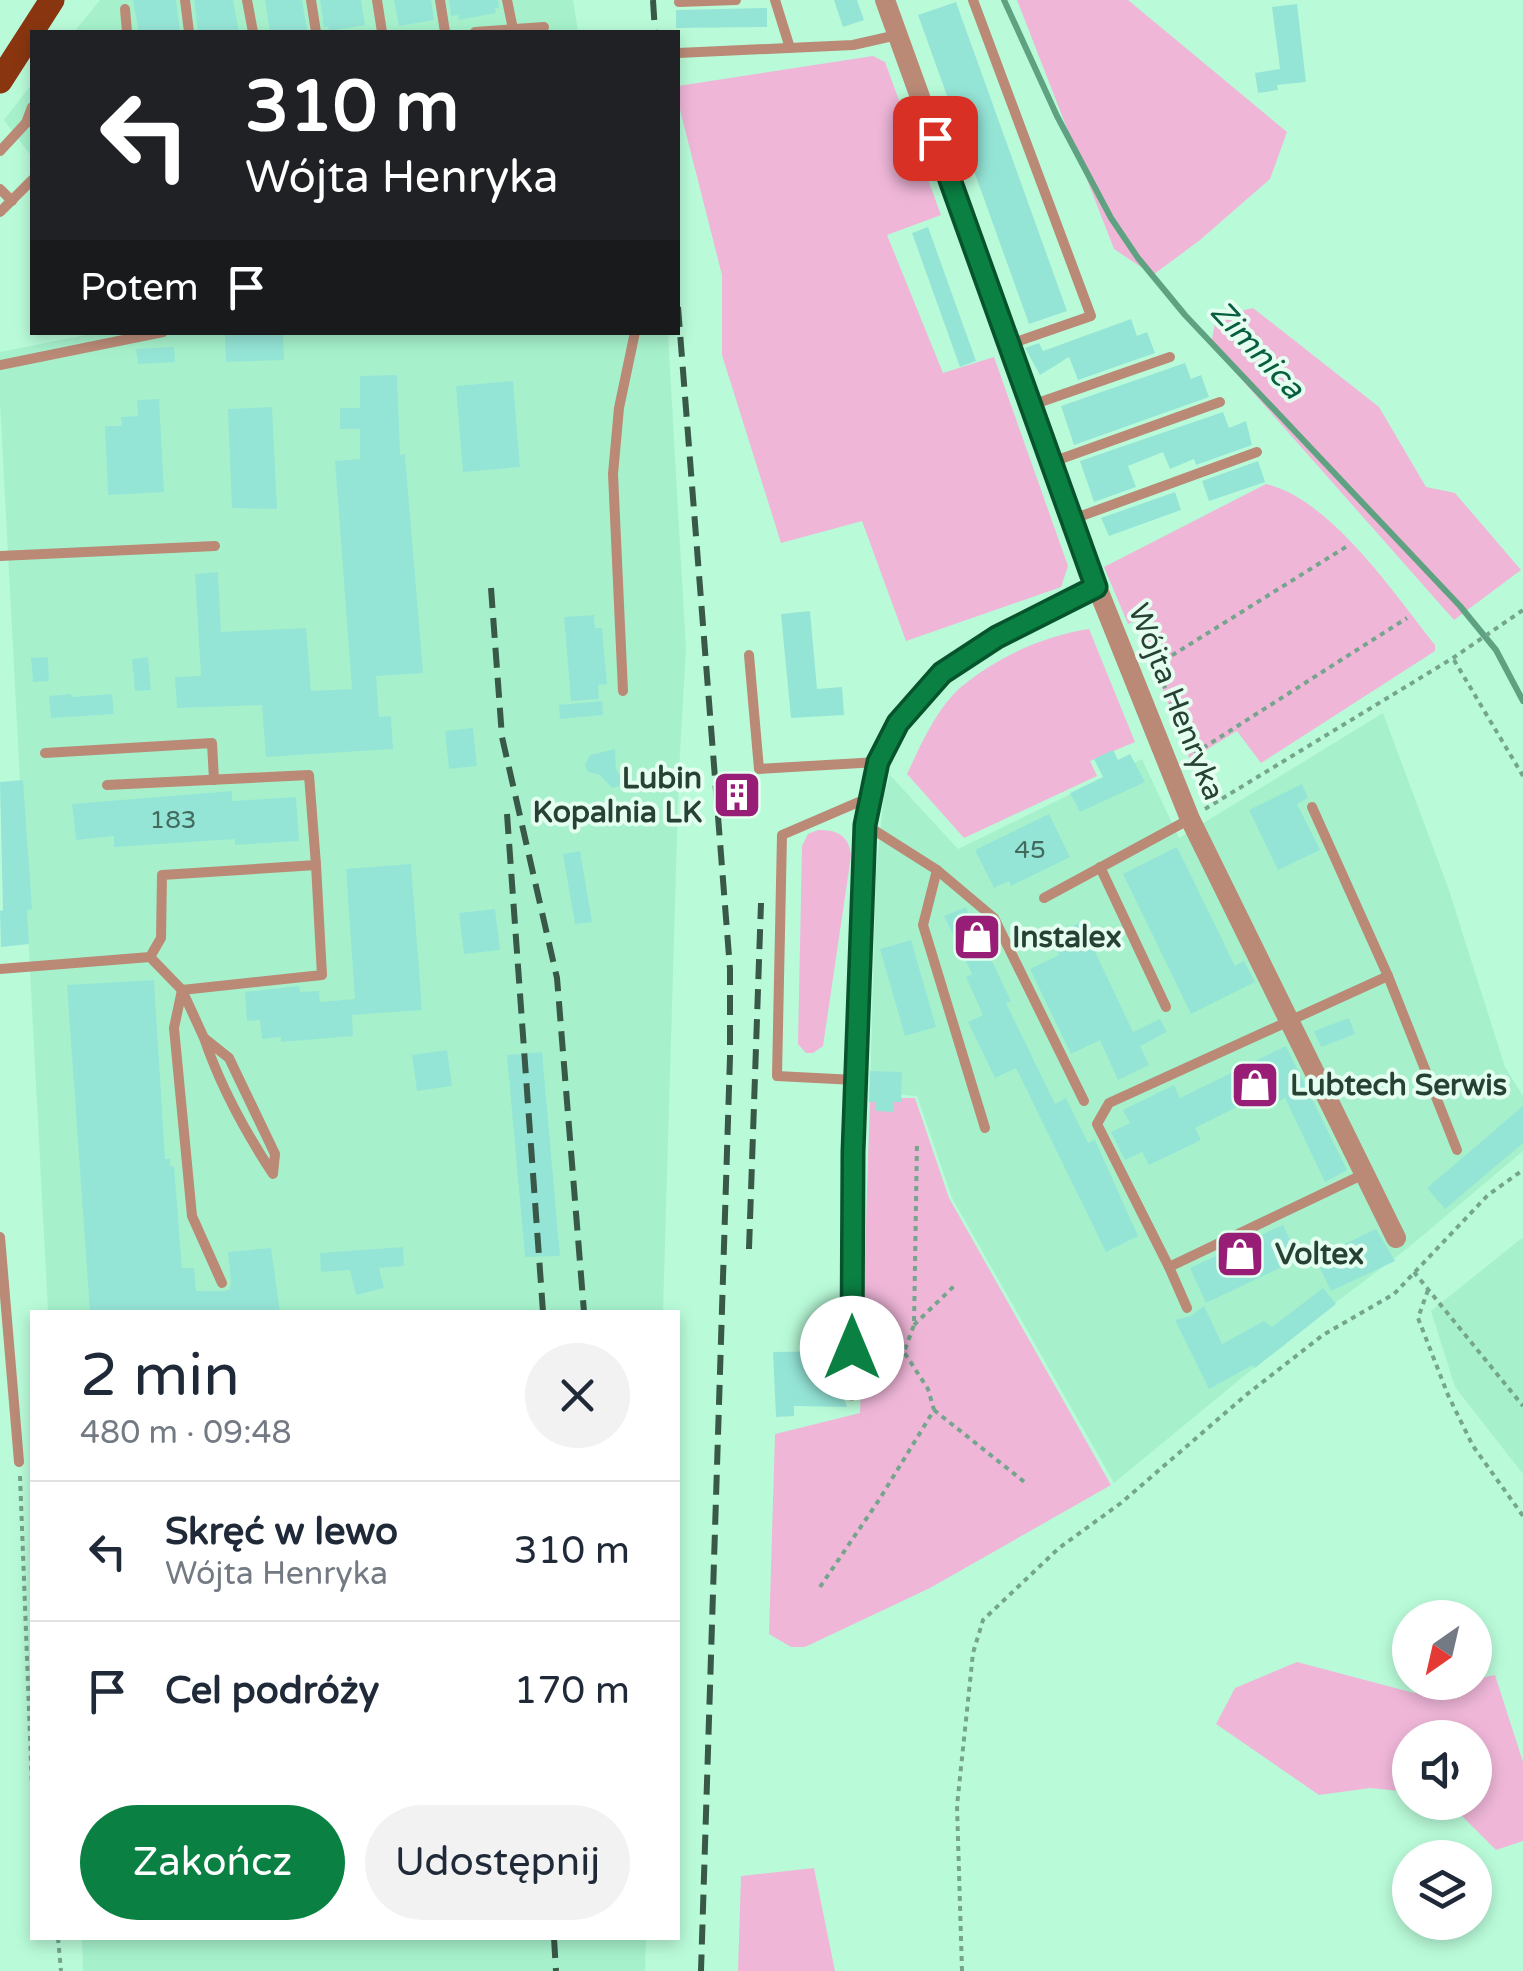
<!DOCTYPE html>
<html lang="pl">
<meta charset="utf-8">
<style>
body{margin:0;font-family:"Varela Round",sans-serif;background:#f2f2f3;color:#1f2937;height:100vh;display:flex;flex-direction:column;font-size:38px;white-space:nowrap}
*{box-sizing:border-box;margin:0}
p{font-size:32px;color:#747a83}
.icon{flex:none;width:55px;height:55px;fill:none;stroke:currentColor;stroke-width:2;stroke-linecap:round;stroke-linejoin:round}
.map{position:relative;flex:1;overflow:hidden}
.panel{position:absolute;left:30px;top:1310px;width:650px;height:630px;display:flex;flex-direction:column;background:#fff;border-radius:0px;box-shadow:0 5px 15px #0003}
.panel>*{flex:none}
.banner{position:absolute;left:30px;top:30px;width:650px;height:305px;border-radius:0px;box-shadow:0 5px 15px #0003;background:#202124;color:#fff;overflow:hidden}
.needle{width:65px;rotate:214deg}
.buttons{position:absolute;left:1392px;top:1600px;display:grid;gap:20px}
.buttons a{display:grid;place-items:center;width:100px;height:100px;border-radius:50%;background:#fff;box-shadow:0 5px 15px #0003;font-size:50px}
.pin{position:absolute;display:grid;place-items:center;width:85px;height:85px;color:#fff;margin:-42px;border-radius:20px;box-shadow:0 5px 15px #0006}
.me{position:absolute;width:110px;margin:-55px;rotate:0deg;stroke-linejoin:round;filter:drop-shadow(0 0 8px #0008)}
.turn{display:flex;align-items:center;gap:35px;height:210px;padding:0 50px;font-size:45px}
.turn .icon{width:130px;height:130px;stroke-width:2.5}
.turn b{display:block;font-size:70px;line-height:85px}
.then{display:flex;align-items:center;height:95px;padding:0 50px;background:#0003;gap:20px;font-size:38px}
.round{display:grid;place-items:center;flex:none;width:105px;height:105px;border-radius:52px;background:#f2f2f3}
.head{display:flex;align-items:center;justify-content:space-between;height:170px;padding:0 50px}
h1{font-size:60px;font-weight:600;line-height:75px}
.primary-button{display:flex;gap:20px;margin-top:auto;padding:20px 50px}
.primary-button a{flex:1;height:115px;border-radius:60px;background:#0b8043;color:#fff;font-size:40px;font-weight:600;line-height:115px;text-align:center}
.primary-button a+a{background:#f2f2f3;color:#1f2937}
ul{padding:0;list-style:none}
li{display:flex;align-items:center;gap:30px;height:140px;padding:0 50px;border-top:2px solid #e0e1e3}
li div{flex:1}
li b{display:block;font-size:38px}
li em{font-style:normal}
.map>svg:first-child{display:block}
.built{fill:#a6f1cc}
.green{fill:#efb6d8}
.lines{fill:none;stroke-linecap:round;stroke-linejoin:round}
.stream{stroke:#5fa282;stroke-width:6}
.building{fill:#95e5d7}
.path{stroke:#75a58d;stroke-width:4;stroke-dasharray:5 5;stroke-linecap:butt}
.service{stroke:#ba8a77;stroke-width:10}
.minor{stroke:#ba8a77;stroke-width:20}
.primary{stroke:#893610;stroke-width:25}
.rail{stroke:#385848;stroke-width:6;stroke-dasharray:20 10;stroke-linecap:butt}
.route-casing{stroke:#07532c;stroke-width:25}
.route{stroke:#0b8043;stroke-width:18}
.labels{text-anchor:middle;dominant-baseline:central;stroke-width:8;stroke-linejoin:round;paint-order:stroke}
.number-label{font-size:25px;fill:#426b5e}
.street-label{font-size:30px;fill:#274235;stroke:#e4fef0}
.poi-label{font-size:30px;font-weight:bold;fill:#274235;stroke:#e4fef0;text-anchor:start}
.water-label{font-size:32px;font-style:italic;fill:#075e40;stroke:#e4fef0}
</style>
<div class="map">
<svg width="1523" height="1971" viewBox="0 0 1523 1971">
<rect width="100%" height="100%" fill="#b9fbd9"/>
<g class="built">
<polygon points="100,0 573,0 578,32 74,32"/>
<polygon points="32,84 32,157 4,120"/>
<polygon points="101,332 668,333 686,650 679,770 663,1312 48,1312 0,403 0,352"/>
<polygon points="1383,713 1449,890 1505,1067 1523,1096 1523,1151 1408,1248 1306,1325 1114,1483 952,1198 917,1096 870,1092 876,872 884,795 890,775 958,849 1142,759 1179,838"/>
<polygon points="1522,1238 1523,1239 1523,1474 1455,1387 1431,1311"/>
<polygon points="82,1938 646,1938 645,1971 83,1971"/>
</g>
<g class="green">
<polygon points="1017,0 1128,0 1287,132 1270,179 1200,240 1153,275 1114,249"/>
<polygon points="873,56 885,62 941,215 887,235 943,373 994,357 1068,566 1061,587 906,641 862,521 781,543 722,355 722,275 678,102 678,86"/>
<polygon points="1253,308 1379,407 1426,487 1455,493 1521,570 1454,620 1211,345 1216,317"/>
<path d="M1266 484C1332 500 1394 594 1435 645V651L1261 763 1237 731 1190 760 1136 621 1128 624 1104 567Z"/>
<path d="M1089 629 1135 742 1090 761 1097 776 964 838 907 774C921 745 936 709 961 687 997 657 1043 636 1089 629Z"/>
<path d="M818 830C837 830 849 835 851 856L823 1046 813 1053H806L798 1044 802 846 808 834Z"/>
<polygon points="870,1098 915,1098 949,1198 1111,1485 930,1588 805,1647 791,1647 769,1634 775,1434 860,1413"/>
<polygon points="1297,1662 1414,1693 1475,1682 1475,1679 1495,1675 1523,1762 1523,1841 1496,1850 1449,1803 1475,1802 1475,1738 1410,1738 1410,1792 1370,1788 1319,1795 1216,1724 1235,1688"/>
<polygon points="814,1868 835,1971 738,1971 741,1876"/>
</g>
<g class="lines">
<polyline class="stream" points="1004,0 1057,116 1111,218 1138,258 1185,315 1460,606 1496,650 1523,701"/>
</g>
<g class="building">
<polygon points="133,0 176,0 180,32 139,32"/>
<polygon points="194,0 233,0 239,32 198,32"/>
<polygon points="265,0 302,0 307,30 270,32"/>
<polygon points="320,0 361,0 365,25 329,31 328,26 324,27"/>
<polygon points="394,0 431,0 434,20 399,26"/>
<polygon points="449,0 498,0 499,8 495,8 496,13 459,20 458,15 451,16"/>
<polygon points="834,0 857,0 864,20 843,27"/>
<polygon points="956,2 1067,311 1029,324 918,15"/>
<polygon points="1297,4 1306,82 1277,85 1278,90 1258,93 1255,73 1280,69 1272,7"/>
<polygon points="767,8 767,27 676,28 676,10"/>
<polygon points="928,227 976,361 960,367 912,233"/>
<polygon points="1131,319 1137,336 1147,332 1155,353 1078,380 1069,357 1040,375 1025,348 1039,343 1043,351"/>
<polygon points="283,332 284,360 226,362 225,335"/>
<polygon points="174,347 175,362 138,364 136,349"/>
<polygon points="1185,363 1191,379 1201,375 1209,397 1074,445 1061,406"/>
<polygon points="397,375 400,455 405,454 423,673 376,676 379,717 391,716 393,749 266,757 262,705 177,708 175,677 201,676 195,574 218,572 221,632 306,628 311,691 352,689 335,461 360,459 360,429 340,429 340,408 360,408 360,376"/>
<polygon points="513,381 520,467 463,472 456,386"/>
<polygon points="159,399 164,492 108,495 105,426 122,426 121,417 138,416 137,400"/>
<polygon points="272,407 277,509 232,508 228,409"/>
<polygon points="1223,412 1229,428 1246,421 1252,445 1196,465 1194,459 1170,469 1163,452 1128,466 1136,487 1094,502 1080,461"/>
<polygon points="1258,461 1265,482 1209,501 1202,481"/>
<polygon points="1175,492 1181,510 1109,536 1101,518"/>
<polygon points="810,611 817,689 842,687 844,715 791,718 781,614"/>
<polygon points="594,615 595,628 602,628 607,684 598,685 599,699 571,701 564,617"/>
<polygon points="48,657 49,681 33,682 31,658"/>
<polygon points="148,657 151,690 135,691 132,659"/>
<polygon points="71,694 72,697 112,694 114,714 51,718 49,696"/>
<polygon points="602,701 603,715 560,719 559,705"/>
<polygon points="473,728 477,766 449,769 445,731"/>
<polygon points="615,749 616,769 622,779 619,786 612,788 600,775 588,772 585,765 590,755"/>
<polygon points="1113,750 1118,760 1130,754 1145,782 1080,812 1070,793 1103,777 1094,759"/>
<polygon points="23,780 32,909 27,910 29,944 1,947 0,911 3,910 0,782"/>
<polygon points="1302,784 1308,798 1297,804 1320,850 1278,870 1249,810"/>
<polygon points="744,785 747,801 729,805 726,788"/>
<polygon points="232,791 232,801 296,797 299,841 235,845 235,839 114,847 114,836 76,840 72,804"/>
<polygon points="1049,814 1070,857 1011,886 1009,881 994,888 975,850"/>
<polygon points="1177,847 1235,966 1244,961 1255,982 1191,1014 1123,874"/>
<polygon points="580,851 592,922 575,924 563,854"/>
<polygon points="411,864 422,1010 352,1015 353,1036 281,1042 281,1037 262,1039 260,1020 247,1021 245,992 299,986 300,992 319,991 320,1002 355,999 346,869"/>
<polygon points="966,907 1011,1001 1006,1003 1055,1104 1066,1098 1088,1143 1095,1140 1138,1236 1106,1252 1016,1068 995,1078 968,1022 983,1015 966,977 972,974 944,916"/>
<polygon points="495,909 500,950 464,954 459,913"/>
<polygon points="1081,922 1133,1032 1160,1019 1167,1032 1140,1046 1149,1065 1118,1080 1100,1040 1071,1054 1030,969 1059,955 1051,937"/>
<polygon points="911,940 936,1027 905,1036 880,949"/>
<polygon points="154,980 165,1159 170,1159 170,1166 174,1166 182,1268 194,1268 196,1291 225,1291 230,1289 231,1283 228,1252 271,1248 280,1312 90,1312 67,985"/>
<polygon points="1349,1018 1355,1034 1321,1047 1314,1031"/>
<polygon points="1286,1046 1347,1170 1325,1182 1285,1098 1272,1105 1265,1093 1195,1128 1201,1140 1149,1165 1142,1152 1125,1160 1111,1132 1130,1123 1123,1110 1174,1085 1180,1098"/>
<polygon points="447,1050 452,1086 417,1091 412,1055"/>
<polygon points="542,1052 560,1256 525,1257 507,1055"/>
<polygon points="870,1071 902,1072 901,1102 894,1102 893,1112 876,1111 876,1102 869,1102"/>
<polygon points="1523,1106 1523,1143 1445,1209 1427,1188"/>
<polygon points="1283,1225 1299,1259 1206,1303 1190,1268"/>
<polygon points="1376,1229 1395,1261 1331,1291 1315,1258"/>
<polygon points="403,1247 404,1266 379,1268 384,1288 356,1295 350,1270 321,1272 320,1253"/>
<polygon points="1323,1288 1336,1304 1255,1368 1253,1365 1209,1389 1175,1320 1191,1316 1204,1306 1222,1344 1264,1321 1272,1327"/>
<polygon points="844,1351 843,1396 847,1407 794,1406 794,1416 776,1417 773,1352"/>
</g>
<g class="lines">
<g class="path">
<polyline points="1454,660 1523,776"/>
<polyline points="1156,665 1192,755 1407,618"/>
<polyline points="1155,666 1349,545"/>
<polyline points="1205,809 1453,658 1523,610"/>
<polyline points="1414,1272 1523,1406"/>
<polyline points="1428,1290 1418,1318 1448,1395 1473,1446 1523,1516"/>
<polyline points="914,1325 955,1285"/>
<polyline points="867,1349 904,1352 914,1325 917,1142"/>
<polyline points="934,1410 1027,1484"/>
<polyline points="20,1476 32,1788"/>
<polyline points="820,1587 879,1500 934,1410 928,1389 904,1352"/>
<polyline points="58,1938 61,1971"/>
<polyline points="962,1971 957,1806 973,1653 983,1620 1059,1548 1121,1503 1246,1395 1323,1335 1394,1294 1488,1195 1523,1170"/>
</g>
<g class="service">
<polyline points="185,0 189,32"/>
<polyline points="247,0 253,32"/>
<polyline points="311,0 316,32"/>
<polyline points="377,0 382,32"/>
<polyline points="440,0 445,32"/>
<polyline points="507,0 513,29"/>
<polyline points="775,0 790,48"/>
<polyline points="973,0 1091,316 1010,344"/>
<polyline points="679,2 736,0"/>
<polyline points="125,9 127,32"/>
<polyline points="475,32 544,27"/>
<polyline points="678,53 853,45 897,35"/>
<polyline points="26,123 32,107"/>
<polyline points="0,151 26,123 32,121"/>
<polyline points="0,189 12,201"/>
<polyline points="0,212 32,180"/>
<polyline points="0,365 163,332"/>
<polyline points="1032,405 1170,357"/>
<polyline points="1052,462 1220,402"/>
<polyline points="1073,519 1257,452"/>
<polyline points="0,556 215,546"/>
<polyline points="749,655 759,769 878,762"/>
<polyline points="623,691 613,474 619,408 635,332"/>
<polyline points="45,753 212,743 214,780"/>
<polyline points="1312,807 1388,976 1457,1150"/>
<polyline points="866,825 937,870 994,918 1084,1101"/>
<polyline points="1100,867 1166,1007"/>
<polyline points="937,870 923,925 985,1128"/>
<polyline points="1044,898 1190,819"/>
<path d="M150 957 182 990 204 1038 229 1058 275 1154 273 1174C244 1130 221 1088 204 1038"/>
<polyline points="0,969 150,957 161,938 162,875 316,865 309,775 107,785"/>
<polyline points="855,1080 777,1076 782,835 868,798"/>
<polyline points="0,1237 19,1462"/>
<polyline points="1169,1267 1097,1124 1109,1103 1388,976"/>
<polyline points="222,1283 192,1216 174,1028 182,990 322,975 316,865"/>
<polyline points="1187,1308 1169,1267 1364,1174"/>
<polyline points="852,1396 853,1340"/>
</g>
<g class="minor">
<polyline points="885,0 1097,587 1190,819 1396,1238"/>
<path d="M853 1340V1152L865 825C881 684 984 643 1097 587"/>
</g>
<polyline class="primary" points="0,81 52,0"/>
<g class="rail">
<polyline points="653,0 655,32"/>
<polyline points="678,307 730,969 730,1057 701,1971"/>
<polyline points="491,588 502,737 557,978 584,1312"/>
<polyline points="507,814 543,1312"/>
<polyline points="749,1249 761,903"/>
<polyline points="554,1938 556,1971"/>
</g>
</g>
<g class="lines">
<g class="route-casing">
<polyline id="route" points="852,1348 853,1152 865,825 878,762 898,723 942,673 997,637 1096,587 935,138"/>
</g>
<use href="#route" class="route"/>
</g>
<defs>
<g id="building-square" transform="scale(2.5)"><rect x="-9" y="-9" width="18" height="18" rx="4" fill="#981d76" stroke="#e4fef0"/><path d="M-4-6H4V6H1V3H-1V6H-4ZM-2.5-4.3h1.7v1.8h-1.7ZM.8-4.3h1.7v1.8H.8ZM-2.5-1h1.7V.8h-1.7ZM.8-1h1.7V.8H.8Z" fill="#fff"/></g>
<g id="shop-square" transform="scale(2.5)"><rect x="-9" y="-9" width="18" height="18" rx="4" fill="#981d76" stroke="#e4fef0"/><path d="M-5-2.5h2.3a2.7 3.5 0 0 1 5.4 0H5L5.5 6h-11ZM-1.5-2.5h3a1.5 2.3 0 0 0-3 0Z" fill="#fff"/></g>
</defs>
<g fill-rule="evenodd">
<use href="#building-square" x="737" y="795"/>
<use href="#shop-square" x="977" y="937"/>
<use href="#shop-square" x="1255" y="1085"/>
<use href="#shop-square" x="1240" y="1254"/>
</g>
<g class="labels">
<g class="number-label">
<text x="173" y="820">183</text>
<text x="1030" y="850">45</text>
</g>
<g class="street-label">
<text transform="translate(1176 702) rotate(68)">Wójta Henryka</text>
</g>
<g class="poi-label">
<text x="702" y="778" text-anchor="end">Lubin<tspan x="702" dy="34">Kopalnia LK</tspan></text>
<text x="1012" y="937">Instalex</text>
<text x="1290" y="1085">Lubtech Serwis</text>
<text x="1275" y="1254">Voltex</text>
</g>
<g class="water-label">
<text transform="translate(1257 350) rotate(47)">Zimnica</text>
</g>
</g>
</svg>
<div class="buttons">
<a><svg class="needle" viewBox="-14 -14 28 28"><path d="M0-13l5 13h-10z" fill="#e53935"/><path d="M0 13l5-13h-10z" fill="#747a83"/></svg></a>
<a><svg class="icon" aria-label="sound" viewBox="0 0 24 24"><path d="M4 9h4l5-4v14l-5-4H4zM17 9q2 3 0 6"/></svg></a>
<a><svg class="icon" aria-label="layers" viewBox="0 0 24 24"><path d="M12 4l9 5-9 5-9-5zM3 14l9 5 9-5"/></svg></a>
</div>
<div class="pin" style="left:935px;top:138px;background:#d93025"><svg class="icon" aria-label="arrive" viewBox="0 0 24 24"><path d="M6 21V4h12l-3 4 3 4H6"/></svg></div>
<svg class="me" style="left:852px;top:1348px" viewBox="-20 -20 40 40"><circle r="19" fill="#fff"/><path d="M0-13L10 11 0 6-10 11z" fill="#0b8043"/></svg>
<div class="banner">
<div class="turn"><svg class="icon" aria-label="left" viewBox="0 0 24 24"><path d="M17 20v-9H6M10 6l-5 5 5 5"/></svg><div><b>310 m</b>Wójta Henryka</div></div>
<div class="then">Potem<svg class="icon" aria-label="arrive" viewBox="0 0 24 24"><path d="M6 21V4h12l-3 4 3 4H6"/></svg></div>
</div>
<section class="panel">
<div class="head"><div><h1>2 min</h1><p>480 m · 09:48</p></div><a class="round"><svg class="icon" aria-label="close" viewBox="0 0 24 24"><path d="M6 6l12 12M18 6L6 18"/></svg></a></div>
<ul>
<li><svg class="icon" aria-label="left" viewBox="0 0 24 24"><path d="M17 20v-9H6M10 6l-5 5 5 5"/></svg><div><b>Skręć w lewo</b><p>Wójta Henryka</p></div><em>310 m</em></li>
<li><svg class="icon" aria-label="arrive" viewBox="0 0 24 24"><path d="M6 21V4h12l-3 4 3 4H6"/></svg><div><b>Cel podróży</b></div><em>170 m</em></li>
</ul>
<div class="primary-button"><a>Zakończ</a><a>Udostępnij</a></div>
</section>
</div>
